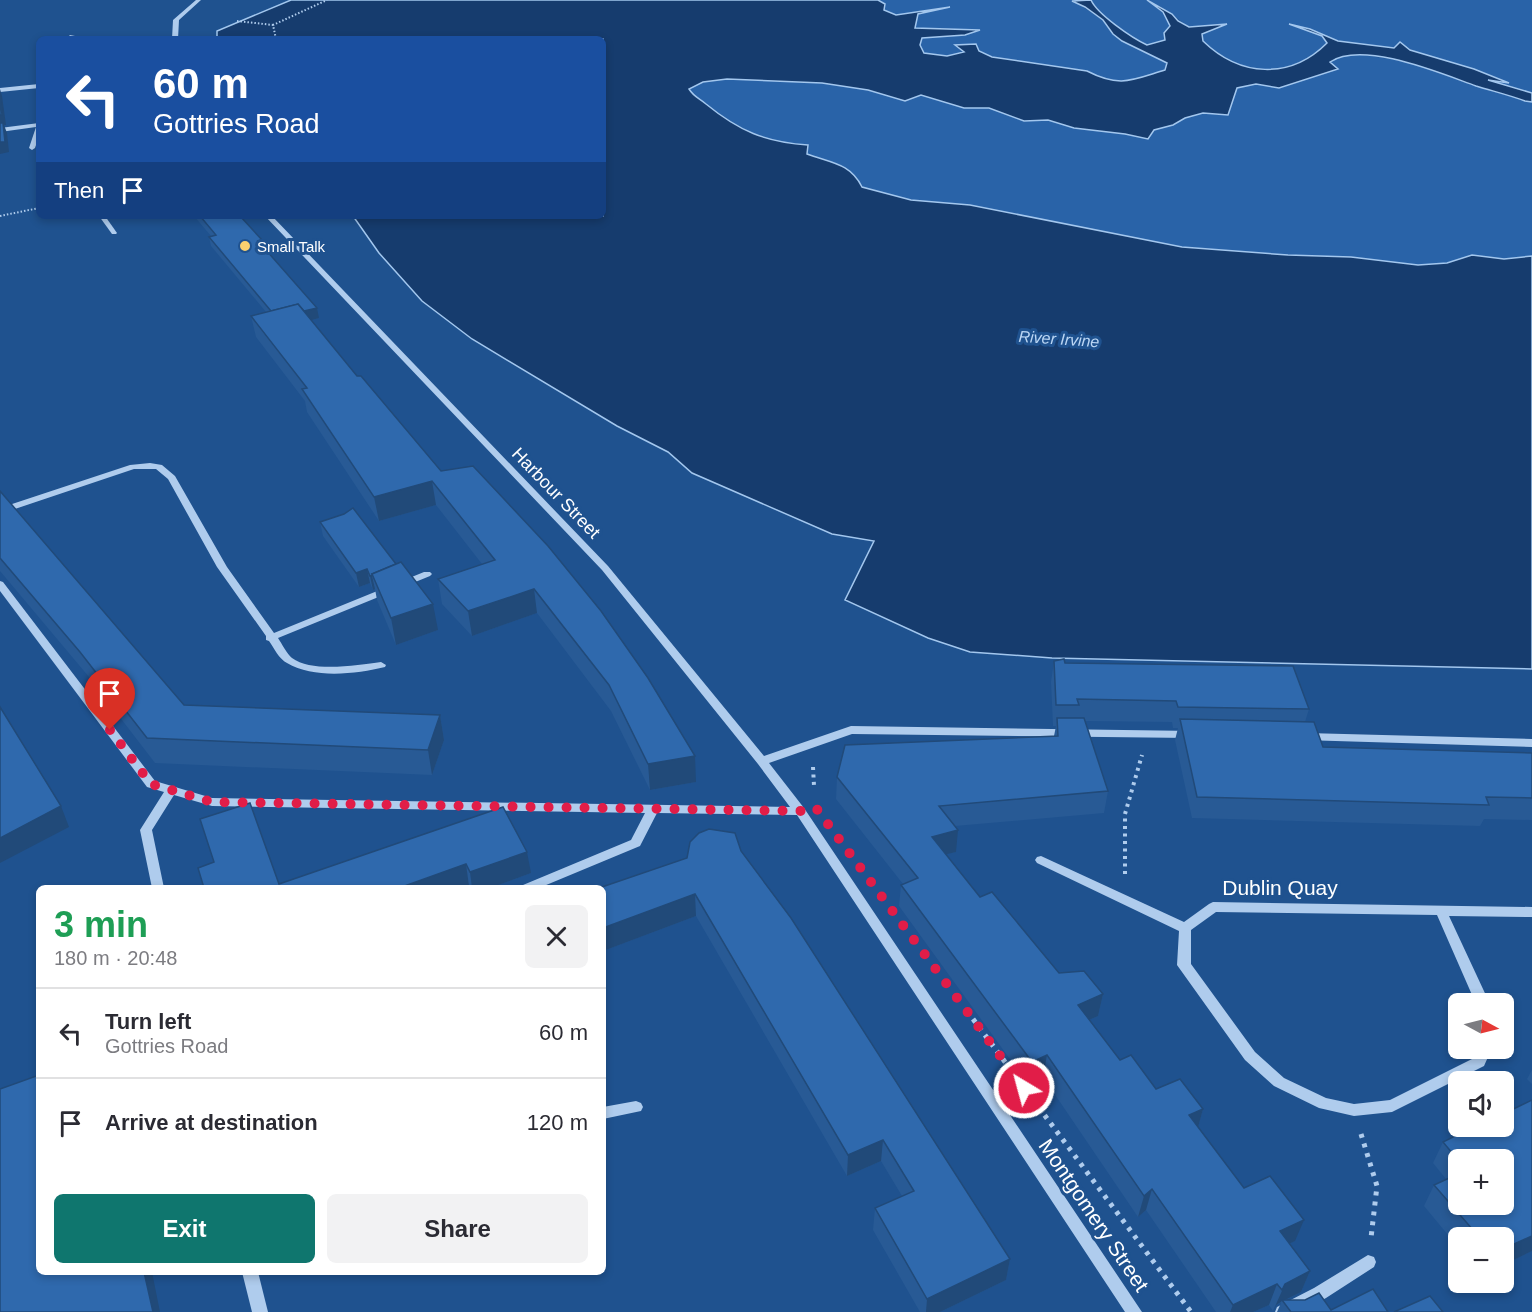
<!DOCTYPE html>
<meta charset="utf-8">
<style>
body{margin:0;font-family:Helvetica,sans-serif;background:#f2f2f3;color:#2b2b33;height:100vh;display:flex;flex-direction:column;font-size:22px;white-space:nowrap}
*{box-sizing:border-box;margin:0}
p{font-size:20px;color:#7c7c81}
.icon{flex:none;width:33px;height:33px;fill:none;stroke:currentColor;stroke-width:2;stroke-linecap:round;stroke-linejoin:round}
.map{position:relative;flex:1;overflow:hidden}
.details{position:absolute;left:36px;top:885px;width:570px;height:390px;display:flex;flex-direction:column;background:#fff;border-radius:9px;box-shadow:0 3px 9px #0003}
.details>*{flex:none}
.top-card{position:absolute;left:36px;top:36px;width:570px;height:183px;border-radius:9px;box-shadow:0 3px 9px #0003;background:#1a4fa0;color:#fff;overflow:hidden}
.needle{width:39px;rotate:97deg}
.tools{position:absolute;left:1448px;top:993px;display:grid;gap:12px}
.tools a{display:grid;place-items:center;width:66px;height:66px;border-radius:9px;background:#fff;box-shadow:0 3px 9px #0003;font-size:30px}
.pin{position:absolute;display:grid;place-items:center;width:51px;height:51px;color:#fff;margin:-62px -26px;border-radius:50% 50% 50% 0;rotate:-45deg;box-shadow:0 0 6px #0007}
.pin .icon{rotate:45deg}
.me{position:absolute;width:66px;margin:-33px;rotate:323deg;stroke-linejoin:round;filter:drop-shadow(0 0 4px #0008)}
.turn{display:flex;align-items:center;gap:21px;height:126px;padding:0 18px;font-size:27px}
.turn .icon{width:78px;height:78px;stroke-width:2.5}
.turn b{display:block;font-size:42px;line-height:51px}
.then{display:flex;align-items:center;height:57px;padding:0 18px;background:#0003;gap:12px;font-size:22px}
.round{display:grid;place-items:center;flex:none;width:63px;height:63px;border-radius:9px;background:#f2f2f3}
.summary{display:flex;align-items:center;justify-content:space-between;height:102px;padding:0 18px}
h1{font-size:36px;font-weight:800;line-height:45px;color:#1e9e55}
.button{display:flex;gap:12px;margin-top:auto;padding:12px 18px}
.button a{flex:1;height:69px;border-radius:9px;background:#0f766e;color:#fff;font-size:24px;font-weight:800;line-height:69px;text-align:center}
.button a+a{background:#f2f2f3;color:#2b2b33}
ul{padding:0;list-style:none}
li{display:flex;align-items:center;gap:18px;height:90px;padding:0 18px;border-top:2px solid #e1e1e2}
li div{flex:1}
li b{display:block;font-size:22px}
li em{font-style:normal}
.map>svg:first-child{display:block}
.green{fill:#2963a8}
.water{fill:#163c6e;stroke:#a3c7ee;stroke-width:1.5}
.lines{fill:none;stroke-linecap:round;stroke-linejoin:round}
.path-far2{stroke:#afcced;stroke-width:2;stroke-dasharray:1.5 2;stroke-linecap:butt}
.path-far1{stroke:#afcced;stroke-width:4;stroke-dasharray:3 4.5;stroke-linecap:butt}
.path{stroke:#afcced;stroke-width:5;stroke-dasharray:4 6;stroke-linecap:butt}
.minor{fill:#afcced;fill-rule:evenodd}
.wall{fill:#285a95;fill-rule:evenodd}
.shaded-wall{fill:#214a79}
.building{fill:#2f69ad;stroke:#214a79;stroke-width:1.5}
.route{stroke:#e11d48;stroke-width:10;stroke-dasharray:0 18}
.poi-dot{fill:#fad16f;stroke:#1f528f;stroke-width:2}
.labels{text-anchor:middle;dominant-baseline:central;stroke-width:6;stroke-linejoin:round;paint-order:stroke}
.far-poi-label{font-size:15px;fill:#fff;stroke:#1f528f;text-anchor:start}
.far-water-label{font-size:16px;font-style:italic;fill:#bbd6f4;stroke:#1f528f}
.street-label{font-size:18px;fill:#fff;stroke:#1f528f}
.near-street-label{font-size:21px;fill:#fff;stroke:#1f528f}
</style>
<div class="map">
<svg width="1532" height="1312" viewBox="0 0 1532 1312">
<rect width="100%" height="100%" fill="#1f528f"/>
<g class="green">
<path d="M878 0H1072L1103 20 1113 34 1122 41 1167 63 1165 70C1132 80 1120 88 1087 71L992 57 979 51 956 46 965 52 947 56 924 53 920 45 922 38 977 31 915 28 917 14 945 7 896 15 884 9 885 4Z"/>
<path d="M1091 0H1532V93L1484 79 1507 82C1474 65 1430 65 1401 43L1394 48 1338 41 1310 29 1296 27 1322 36 1327 43C1289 81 1241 77 1203 41L1202 34 1221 25 1189 27 1160 6 1153 5 1163 12 1170 27 1165 40 1147 45C1132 38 1097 15 1091 0Z"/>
<path d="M1362 55 1410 62 1479 87 1532 102V256L1504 259 1472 255 1447 263 1418 265 1182 247 970 205 911 200 862 187C850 163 831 162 807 154V145C764 142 739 130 705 104 698 98 693 97 689 89L703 82 727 79 822 83 868 90 905 101 921 95 964 108H989L1024 121 1048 120 1074 128 1125 134 1148 139 1154 130 1173 125 1185 118 1203 113 1228 115 1237 88 1256 84 1280 88 1337 69 1330 62 1339 56Z"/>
</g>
<path class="water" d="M291 0H878L885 4 884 10 896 15 950 7 918 14 915 28 980 30 965 35 922 38 920 45 924 53 947 56 964 52 955 45 976 44 979 51 992 57 1087 71C1120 88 1132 80 1165 70L1167 63 1122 41 1113 34 1103 20 1085 7 1072 1 1091 0C1097 14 1132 38 1147 45L1165 40 1164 33 1170 26 1163 12 1147 0 1172 14 1178 21 1189 27 1227 24 1202 34 1203 41C1240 77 1290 80 1327 43L1322 36 1289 24 1310 29 1338 41 1394 48 1400 42 1410 50 1474 69 1509 83 1488 80 1532 93V102L1525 101C1509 95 1492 91 1476 86 1442 74 1363 40 1330 62L1338 69 1279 88 1256 84 1237 88 1228 115 1203 113 1185 118 1173 125 1154 130 1148 139 1125 134 1074 128 1048 120 1024 121 989 108H964L921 95 905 101 868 90 822 83 727 79 703 82 689 89C694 97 699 98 706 104 739 131 765 142 808 145L807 154C831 163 850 163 862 187L911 200 970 205 1182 247 1288 255 1351 257 1418 265 1447 263 1472 255 1504 259 1532 256V669L1052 658 970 652 928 638 845 600 874 541 832 534 692 473 668 452 617 426 472 339 422 301 379 253 353 216H603V39H217V31Z"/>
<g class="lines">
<g class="path-far2">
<polyline points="237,21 273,25"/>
<polyline points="276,39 273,25 327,0"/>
<polyline points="0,216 39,208"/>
</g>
<g class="path-far1">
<polyline points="813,767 814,786"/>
<polyline points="1125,874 1125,814 1142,755"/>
</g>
<g class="path">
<polyline points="973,1019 1191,1312"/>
<polyline points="1361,1134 1377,1186 1371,1238"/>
</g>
<g class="minor">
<polygon points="196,0 201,0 179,20 178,39 172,39 173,20"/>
<polygon points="70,35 75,36 72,39 66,39"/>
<polygon points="39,84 39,88 0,92 0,88"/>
<polygon points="39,123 39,136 35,148 32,150 29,148 36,127 0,132 0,128"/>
<polygon points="99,216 105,216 117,233 116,234 112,234"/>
<polygon points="265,216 272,216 608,566 764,756 851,726 1195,731 1197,734 1195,737 1191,738 852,734 769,763 804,808 1142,1312 1125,1312 797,815 657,813 640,846 539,888 521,888 523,885 631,840 645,813 212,806 174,795 152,830 164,888 152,888 140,830 164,792 147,787 0,591 0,581 3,582 155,781 212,798 790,807 758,764 602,570"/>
<path d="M150 463 162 465 175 476 227 567 274 633 424 572H430L432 574 430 576 278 638C282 644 287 654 292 658 312 673 358 665 381 662L386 665 385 667C356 674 314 679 287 663 279 659 274 648 269 641L266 640V636L217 567 168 479 156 469H134L0 514V508L130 465Z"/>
<polygon points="1306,733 1532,739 1532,747 1302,740 1300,737 1302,734"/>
<polygon points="1041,856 1184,922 1209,904 1213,902 1532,907 1532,917 1449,916 1490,1004 1476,1004 1437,915 1216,912 1191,930 1191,964 1255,1052 1284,1078 1326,1098 1354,1104 1390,1100 1474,1058 1478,1048 1492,1048 1484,1066 1392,1112 1354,1116 1319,1108 1274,1086 1245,1060 1177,965 1179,931 1037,863 1035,860 1037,857"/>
<polygon points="636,1101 641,1103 643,1107 641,1111 603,1119 603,1107"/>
<polygon points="1368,1255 1374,1257 1376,1262 1374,1267 1326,1298 1299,1312 1275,1312 1277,1307 1314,1288"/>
<polygon points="242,1272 258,1272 268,1312 252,1312"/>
</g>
</g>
<g class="wall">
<polygon points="194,216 240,216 262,240 263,247 319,318 311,320 696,782 650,790 611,711 537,613 472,636 442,604 438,579 482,564 436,505 379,521 307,412 305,401 256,337 251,316 266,312 211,246 209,237 211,236"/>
<polygon points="0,491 184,705 440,715 444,740 432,775 155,763 89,677 0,571"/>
<polygon points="320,522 438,630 396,645 377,600 375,589 373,590 370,583 359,587 323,536"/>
<polygon points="1054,661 1309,709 1305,722 1323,747 1532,753 1532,820 1484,819 1480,826 1192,818 1175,740 1178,728 1173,728 1172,722 1085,721 1108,791 1104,813 955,826 956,852 946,854 980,897 1059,973 1103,994 1098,1016 1089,1020 1120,1060 1156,1089 1203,1109 1198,1127 1244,1188 1295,1241 1290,1243 1310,1271 1301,1292 1286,1300 1331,1310 1388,1312 1277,1312 1281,1303 1276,1305 1273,1311 1269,1305 1253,1312 1216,1312 1146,1210 1138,1217 1043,1077 1028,1084 899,906 901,885 903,884 836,799 837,777 1054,736 1056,726 1053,726 1051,682"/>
<polygon points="503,807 531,873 490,888 471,888 469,886 464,888 204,888 279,884"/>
<polygon points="741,851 1010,1259 1006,1280 940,1312 920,1312 873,1230 875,1208 902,1196 881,1161 847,1176 696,916 603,951"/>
<polygon points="1532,1070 1532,1084 1527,1079"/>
<path d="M1532 1100V1251L1503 1265V1238H1458V1247L1424 1206 1434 1185 1446 1179 1433 1163 1443 1142 1475 1126H1503V1114ZM1458 1160H1503V1204H1458Z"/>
</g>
<g class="shaded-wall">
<polygon points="0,89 2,96 6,125 4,125 7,133 9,152 0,154"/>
<polygon points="317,308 319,318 279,329 277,318"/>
<polygon points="432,481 436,505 379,521 374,497"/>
<polygon points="367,569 370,583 359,587 356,573"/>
<polygon points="370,576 372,576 375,589 373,590"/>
<polygon points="534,589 537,613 472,636 468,611"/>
<polygon points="433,604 438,630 396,645 391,618"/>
<polygon points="440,715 444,740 432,775 428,750"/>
<polygon points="695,756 696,782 650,790 648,764"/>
<polygon points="61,806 69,827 0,863 0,838"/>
<polygon points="958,830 956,852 930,858 932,837"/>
<polygon points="527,852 531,873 490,888 472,888 470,872"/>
<polygon points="466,864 469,886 464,888 399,888"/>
<polygon points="695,894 696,916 603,951 603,928"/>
<polygon points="1103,994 1098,1016 1073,1027 1078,1005"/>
<polygon points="1047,1055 1043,1077 1028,1084 1032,1062"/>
<polygon points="1203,1109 1197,1131 1189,1115"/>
<polygon points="883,1140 881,1161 847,1176 848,1155"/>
<polygon points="1152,1189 1146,1210 1138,1217 1144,1196"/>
<polygon points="1304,1220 1295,1241 1272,1252 1280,1231"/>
<polygon points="1532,1236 1532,1251 1503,1265 1503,1249"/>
<polygon points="1010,1259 1006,1280 940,1312 926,1312 927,1299"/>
<polygon points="1310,1271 1301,1292 1283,1301 1282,1300 1281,1302 1276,1305 1273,1311 1285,1284"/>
<polygon points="144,1272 152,1272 160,1312 153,1312"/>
<polygon points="1277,1284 1269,1305 1253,1312 1230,1312 1233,1305"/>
</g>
<g class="building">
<polygon points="0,94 2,115 0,115"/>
<polygon points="0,123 3,123 5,142 0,142"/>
<polygon points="200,216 240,216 262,240 258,241 317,308 304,311 298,304 271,311 209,237 216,235"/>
<polygon points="298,304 357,376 361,376 441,471 473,466 548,546 601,611 648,678 695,756 648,764 609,685 534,589 468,611 438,579 495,560 432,481 374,497 302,389 307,388 251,316"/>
<polygon points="0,491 184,705 440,715 428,750 147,738 80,652 0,558"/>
<polygon points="353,508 396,564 372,574 373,575 370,576 367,569 356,573 320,522 344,514"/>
<polygon points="401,562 433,604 391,618 372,574"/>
<polygon points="1064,659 1065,663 1293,666 1309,709 1178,707 1176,701 1077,699 1079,705 1056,705 1054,661"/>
<polygon points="0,707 61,806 0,838"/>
<polygon points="1057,718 1084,718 1108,791 939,806 958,830 932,837 980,897 992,892 1059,973 1084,971 1103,994 1078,1005 1120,1060 1131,1055 1156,1089 1180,1079 1203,1109 1189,1115 1244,1188 1270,1176 1304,1220 1280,1231 1310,1271 1285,1284 1282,1290 1277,1284 1233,1305 1152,1189 1144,1196 1047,1055 1032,1062 901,885 918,878 837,777 845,745 1058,736"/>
<polygon points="1180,719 1314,722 1323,747 1532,753 1532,798 1486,797 1489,805 1197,797"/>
<polygon points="250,803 279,884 503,807 527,852 470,872 466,864 399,888 204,888 198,868 214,862 200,819"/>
<polygon points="709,829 735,833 741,851 791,918 1010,1259 927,1299 875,1208 914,1191 883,1140 848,1155 695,894 603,928 603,888 599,888 687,858 690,842 699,833"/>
<polygon points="39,1075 39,1272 144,1272 153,1312 0,1312 0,1089"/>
<polygon points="1532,1100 1532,1236 1503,1249 1503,1238 1480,1238 1434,1185 1458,1174 1458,1204 1503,1204 1503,1160 1458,1160 1443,1142 1475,1126 1503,1126 1503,1114"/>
<polygon points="1373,1289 1388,1312 1291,1312 1282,1300 1305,1300 1319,1293 1331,1310"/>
<polygon points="1430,1296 1443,1312 1394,1312"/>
</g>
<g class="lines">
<polyline class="route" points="110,730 151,784 212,802 800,811 816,808 1024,1088"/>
</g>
<circle class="poi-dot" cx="245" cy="246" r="6"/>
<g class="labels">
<g class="far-poi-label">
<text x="257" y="246">Small Talk</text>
</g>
<g class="far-water-label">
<text transform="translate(1059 339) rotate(4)">River Irvine</text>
</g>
<g class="street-label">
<text transform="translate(556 493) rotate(46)">Harbour Street</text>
</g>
<g class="near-street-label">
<text x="1280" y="887">Dublin Quay</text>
<text transform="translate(1094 1215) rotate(56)">Montgomery Street</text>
</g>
</g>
</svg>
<div class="tools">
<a><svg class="needle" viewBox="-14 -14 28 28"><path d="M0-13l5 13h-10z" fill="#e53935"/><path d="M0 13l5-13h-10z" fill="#7c7c81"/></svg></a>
<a><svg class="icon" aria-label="sound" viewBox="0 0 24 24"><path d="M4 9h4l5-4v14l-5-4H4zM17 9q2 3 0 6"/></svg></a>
<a>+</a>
<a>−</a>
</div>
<div class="pin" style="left:110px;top:730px;background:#d93025"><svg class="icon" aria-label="arrive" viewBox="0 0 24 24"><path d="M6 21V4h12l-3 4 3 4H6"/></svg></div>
<svg class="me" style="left:1024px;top:1088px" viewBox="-20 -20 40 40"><circle r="17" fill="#e11d48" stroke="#fff" stroke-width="3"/><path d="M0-11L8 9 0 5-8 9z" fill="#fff"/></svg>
<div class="top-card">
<div class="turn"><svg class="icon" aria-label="left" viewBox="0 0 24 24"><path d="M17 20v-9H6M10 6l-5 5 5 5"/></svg><div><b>60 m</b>Gottries Road</div></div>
<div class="then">Then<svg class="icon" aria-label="arrive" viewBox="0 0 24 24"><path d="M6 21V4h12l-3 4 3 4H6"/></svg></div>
</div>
<section class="details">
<div class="summary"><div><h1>3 min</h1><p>180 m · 20:48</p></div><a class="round"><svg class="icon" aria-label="close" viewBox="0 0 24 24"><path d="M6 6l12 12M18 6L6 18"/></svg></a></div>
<ul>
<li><svg class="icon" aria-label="left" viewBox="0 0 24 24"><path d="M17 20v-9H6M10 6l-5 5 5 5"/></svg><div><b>Turn left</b><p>Gottries Road</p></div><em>60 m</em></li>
<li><svg class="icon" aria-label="arrive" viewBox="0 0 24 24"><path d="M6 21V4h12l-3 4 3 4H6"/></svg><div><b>Arrive at destination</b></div><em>120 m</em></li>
</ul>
<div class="button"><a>Exit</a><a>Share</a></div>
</section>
</div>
